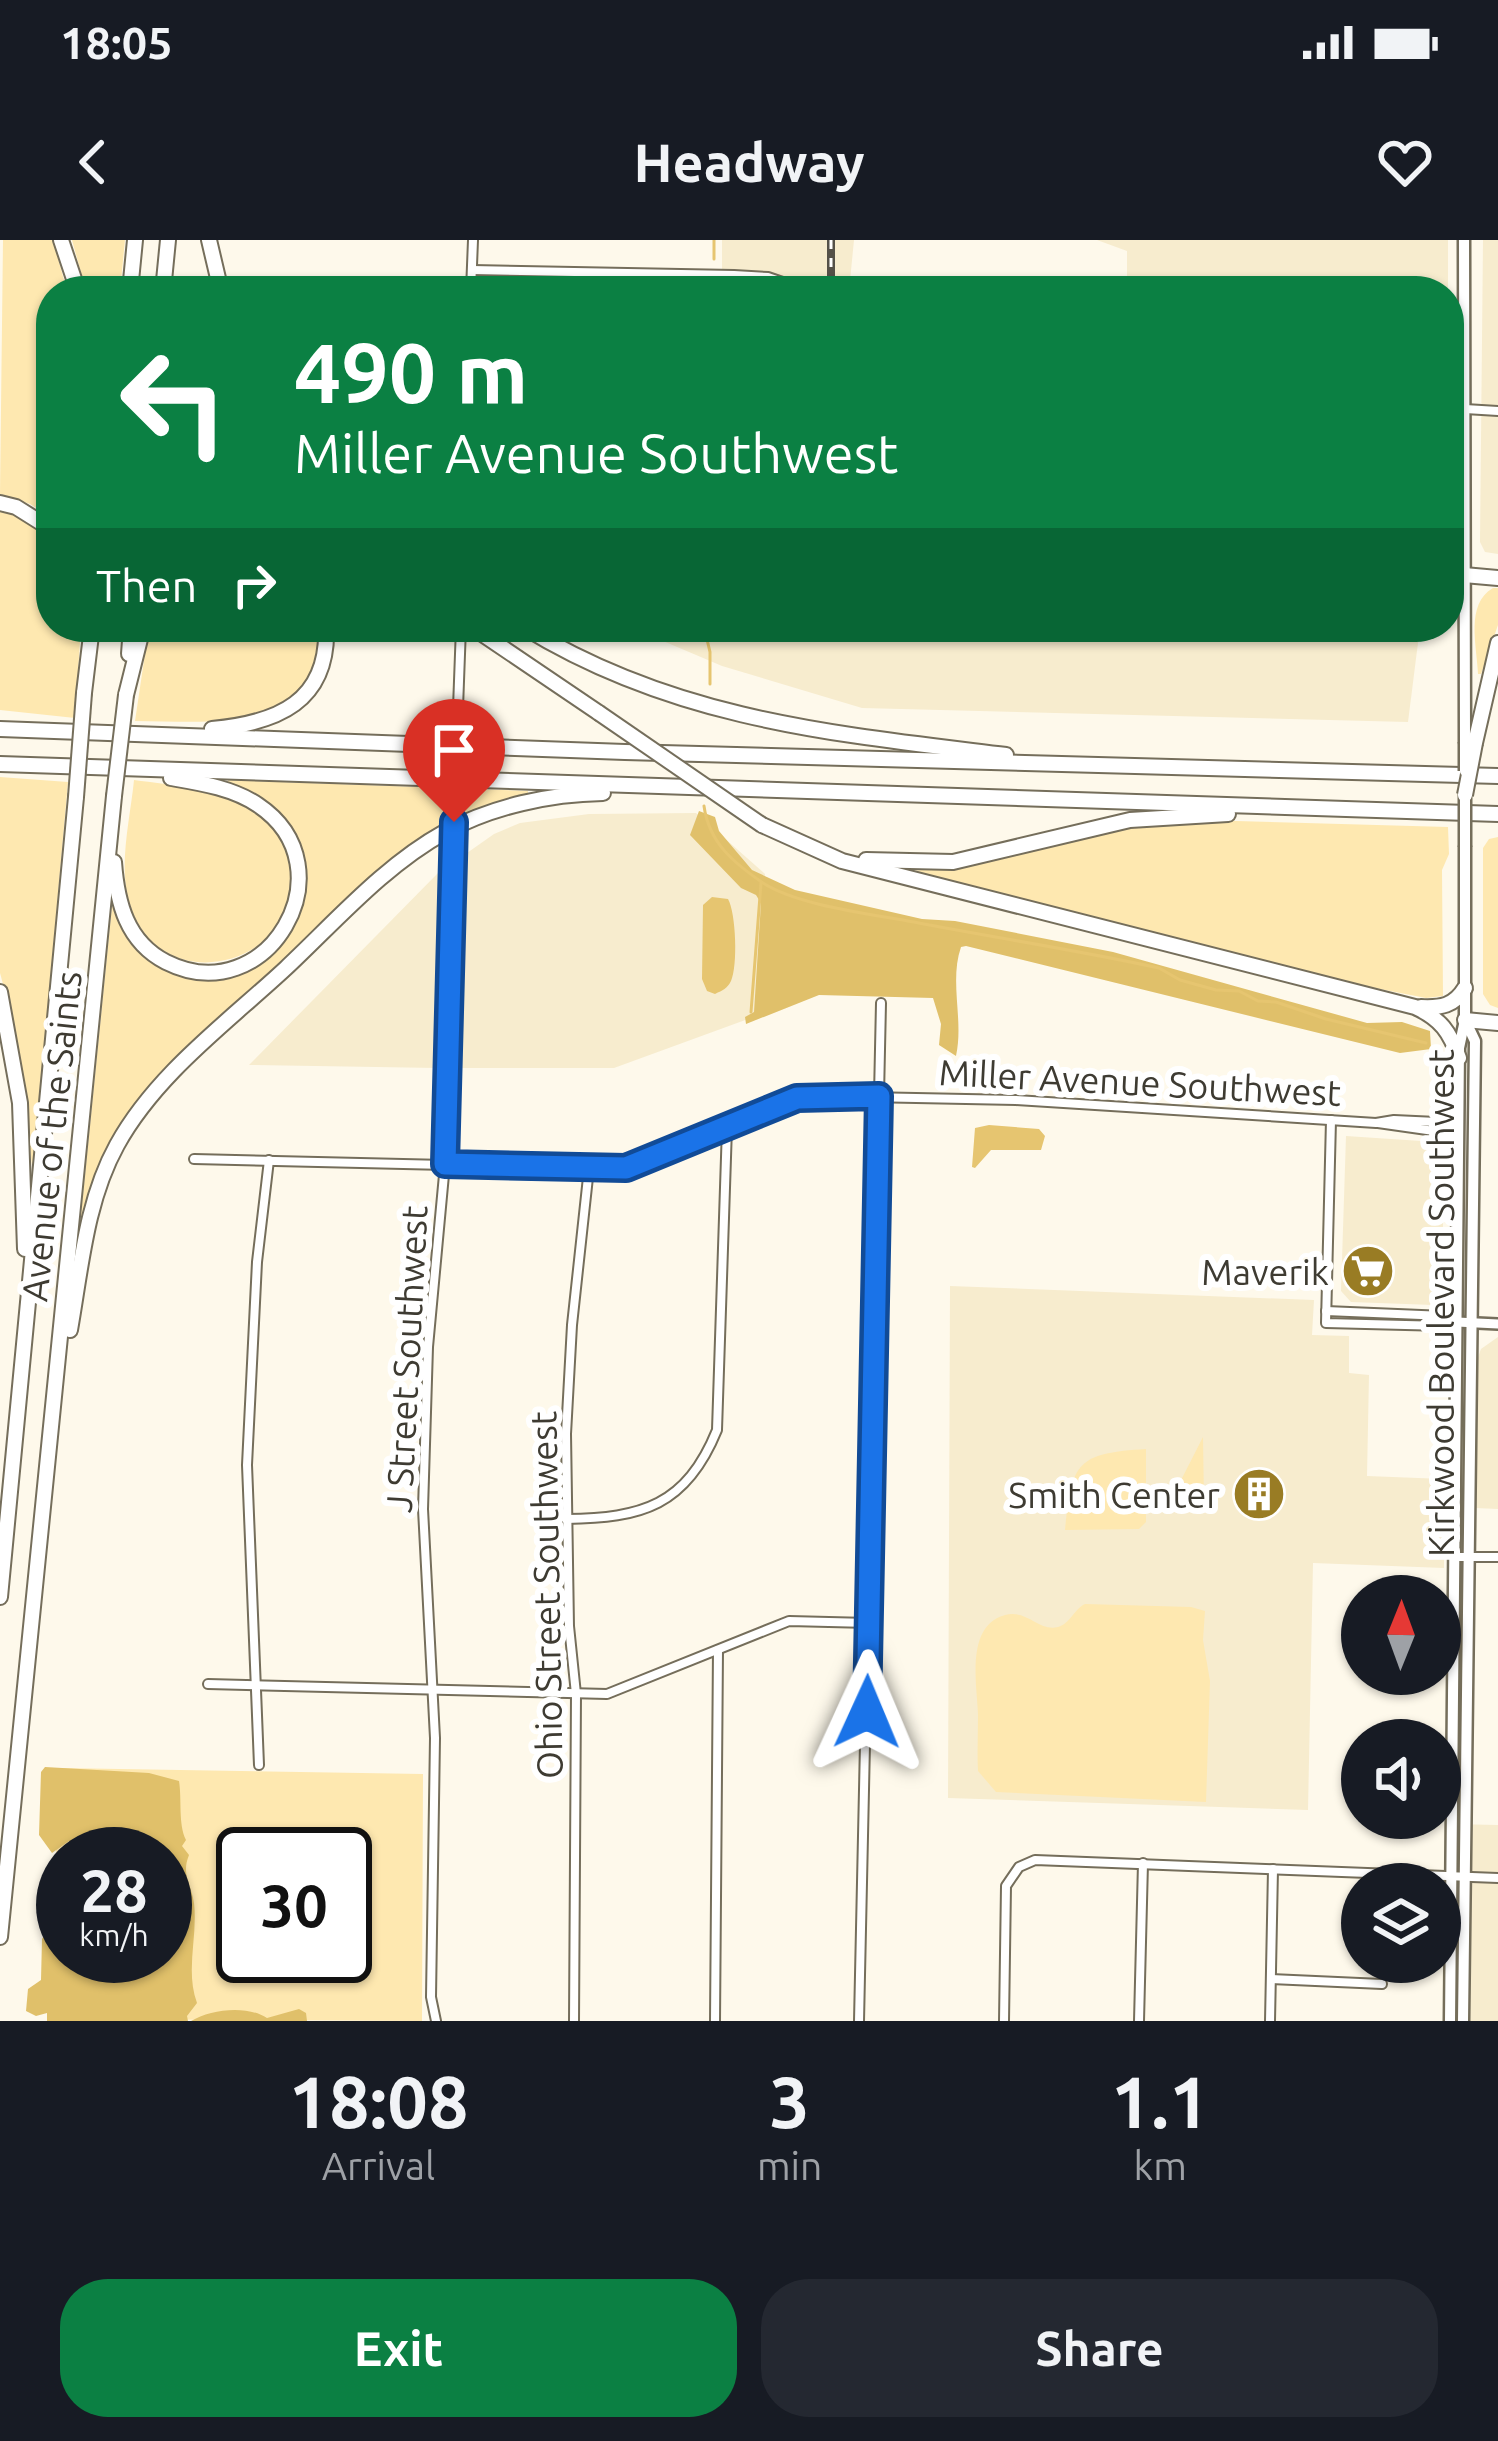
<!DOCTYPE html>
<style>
body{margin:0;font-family:Ubuntu,sans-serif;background:#242831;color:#f1f3f6;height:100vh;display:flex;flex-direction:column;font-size:45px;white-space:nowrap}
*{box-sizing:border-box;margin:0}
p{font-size:39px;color:#9ea1a6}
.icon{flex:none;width:66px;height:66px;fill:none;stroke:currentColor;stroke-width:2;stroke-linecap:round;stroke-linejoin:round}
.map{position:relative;height:1781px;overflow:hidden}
.drawer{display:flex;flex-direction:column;background:#171b24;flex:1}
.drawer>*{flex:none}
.banner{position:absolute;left:36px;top:36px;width:1428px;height:366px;border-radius:48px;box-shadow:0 3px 9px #0004;background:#0b8043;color:#fff;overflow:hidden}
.needle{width:78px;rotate:1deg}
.fabs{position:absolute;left:1341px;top:1335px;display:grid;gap:24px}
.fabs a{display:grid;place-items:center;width:120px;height:120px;border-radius:50%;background:#171b24;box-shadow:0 3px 9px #0004;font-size:60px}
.speed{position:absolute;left:36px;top:1587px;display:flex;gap:24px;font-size:60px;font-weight:700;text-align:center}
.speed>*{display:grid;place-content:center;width:156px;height:156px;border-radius:50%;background:#171b24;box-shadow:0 3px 9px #0004;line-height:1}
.speed small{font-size:30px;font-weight:400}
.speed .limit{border:6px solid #111;border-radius:18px;background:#fff;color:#111}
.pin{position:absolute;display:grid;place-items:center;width:102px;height:102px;color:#fff;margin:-123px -51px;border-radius:50% 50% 50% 0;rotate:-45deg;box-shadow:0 0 12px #0007}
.pin .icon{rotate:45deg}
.me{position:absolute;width:132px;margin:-66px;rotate:1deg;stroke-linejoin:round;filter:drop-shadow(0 0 9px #0008)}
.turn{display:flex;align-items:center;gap:42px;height:252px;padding:0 60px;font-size:54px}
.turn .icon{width:156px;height:156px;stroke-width:2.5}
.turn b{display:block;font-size:84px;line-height:102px}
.then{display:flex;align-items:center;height:114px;padding:0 60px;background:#0003;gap:24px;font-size:45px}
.eta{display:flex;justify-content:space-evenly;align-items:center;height:204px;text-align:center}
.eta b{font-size:72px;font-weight:600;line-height:84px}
.action{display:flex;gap:24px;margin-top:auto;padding:24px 60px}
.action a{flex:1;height:138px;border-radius:48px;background:#0b8043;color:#fff;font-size:48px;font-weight:600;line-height:138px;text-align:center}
.action a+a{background:#242831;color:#f1f3f6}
.status{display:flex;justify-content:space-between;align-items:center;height:84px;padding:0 60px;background:#171b24;direction:ltr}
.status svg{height:33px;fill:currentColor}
header{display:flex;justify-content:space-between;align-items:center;height:156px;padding:0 60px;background:#171b24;font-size:54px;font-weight:600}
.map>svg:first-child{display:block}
.built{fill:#f7ecce}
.green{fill:#fee8b0;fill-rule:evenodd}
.forest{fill:#e0c06a}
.water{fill:#e6c570}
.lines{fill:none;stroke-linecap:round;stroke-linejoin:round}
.stream{stroke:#e6c570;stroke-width:3}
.minor-casing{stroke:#756e5b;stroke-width:12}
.tertiary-casing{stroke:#756e5b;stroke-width:14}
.secondary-casing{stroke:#756e5b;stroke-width:15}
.motorway-casing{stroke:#756e5b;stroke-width:18}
.minor{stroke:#fff;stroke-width:8}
.tertiary{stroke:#fff;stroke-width:9}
.secondary{stroke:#fff;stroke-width:10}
.motorway{stroke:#fff;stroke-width:14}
.rail-casing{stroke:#555148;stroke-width:8}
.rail{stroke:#fff;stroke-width:3;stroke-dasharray:9;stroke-linecap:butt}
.minor-bridge-casing{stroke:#756e5b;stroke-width:12;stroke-linecap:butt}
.secondary-bridge-casing{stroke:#756e5b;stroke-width:15;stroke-linecap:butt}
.motorway-bridge-casing{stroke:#756e5b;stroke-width:18;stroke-linecap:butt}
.minor-bridge{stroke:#fff;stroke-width:8}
.secondary-bridge{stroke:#fff;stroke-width:10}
.motorway-bridge{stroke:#fff;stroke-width:14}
.route-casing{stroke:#114b97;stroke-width:30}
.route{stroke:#1a73e8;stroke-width:21}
.labels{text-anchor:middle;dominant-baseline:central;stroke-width:12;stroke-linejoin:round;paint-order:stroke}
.street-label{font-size:36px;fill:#3e3b32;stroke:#fff}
.poi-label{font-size:36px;fill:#3e3b32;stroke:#fff;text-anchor:end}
</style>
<div class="status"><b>18:05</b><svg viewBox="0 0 49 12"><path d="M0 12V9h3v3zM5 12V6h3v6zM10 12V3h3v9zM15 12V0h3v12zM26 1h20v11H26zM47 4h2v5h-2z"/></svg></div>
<header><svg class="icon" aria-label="back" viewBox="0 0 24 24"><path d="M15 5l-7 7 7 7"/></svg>Headway<svg class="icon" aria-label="heart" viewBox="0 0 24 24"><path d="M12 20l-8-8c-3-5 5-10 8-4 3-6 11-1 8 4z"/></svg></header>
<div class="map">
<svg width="1498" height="1781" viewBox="0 0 1498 1781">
<rect width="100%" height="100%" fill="#fef9eb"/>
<g class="built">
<polygon points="722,0 854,0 849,51 594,51 595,38 722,44"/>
<polygon points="1097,0 1448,0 1448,51 1127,51 1127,11"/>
<polygon points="1483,0 1498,0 1498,314 1485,312 1480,302"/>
<polygon points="630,387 1420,387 1408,482 862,468 722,426"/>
<polygon points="696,573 765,634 759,775 614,828 461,828 467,613 494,594 520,583 589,574"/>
<polygon points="438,633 437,828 249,825"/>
<polygon points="1346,896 1436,902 1444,910 1442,1057 1433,1065 1351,1062 1341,1051"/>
<polygon points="950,1046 1314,1060 1312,1095 1349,1096 1349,1133 1369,1135 1367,1236 1444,1239 1444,1328 1313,1323 1308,1570 948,1558"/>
<polygon points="1498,1097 1498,1269 1475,1268 1477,1120 1481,1109"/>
<polygon points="1452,1584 1498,1585 1498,1781 1450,1781"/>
</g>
<g class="green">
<polygon points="3,0 53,0 67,51 51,51 51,277 30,264 0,254"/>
<polygon points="72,0 125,0 120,51 86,51"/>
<polygon points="0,268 51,294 51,387 81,387 75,478 0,470"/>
<path d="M1493 348H1498V385L1481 434H1478C1477 406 1465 364 1493 348Z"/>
<path d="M149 387H321C318 497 215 481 135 481Z"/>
<polygon points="0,537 68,542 33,934 16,792 0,733"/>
<path d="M134 540C171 545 216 548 249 567 268 577 282 596 288 616 318 718 166 768 131 668 117 629 130 581 134 540Z"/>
<path d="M228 540 528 551V555L508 559 443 586 148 852 79 994 112 666C128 686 137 709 164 726 181 737 198 736 217 735 332 723 331 579 228 544Z"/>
<path d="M1200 580 1448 587 1449 614 1442 630 1443 756 1426 758 1344 742 912 631C1010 621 1102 586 1200 580Z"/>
<polygon points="1498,597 1498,768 1490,765 1483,754 1483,608 1489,599"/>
<polygon points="1203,1197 1204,1262 1158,1261 1158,1250 1176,1250"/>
<path d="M1146 1209V1282L1139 1289 1065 1290C1071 1223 1077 1213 1146 1209Z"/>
<path d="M1085 1364 1191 1367 1205 1371 1203 1400 1210 1441 1206 1562 996 1552 978 1531C977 1513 978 1494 978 1475 977 1444 965 1386 1005 1375 1027 1369 1039 1392 1058 1387 1070 1384 1074 1369 1085 1364Z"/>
<path d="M59 1528 423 1534 422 1781 50 1779ZM63 1614H165V1716H63ZM243 1614H345V1716H243Z"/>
</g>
<g class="forest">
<path d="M699 571 715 577 719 591 752 630 795 650 922 679 955 681 1113 712 1367 783 1402 782 1430 791 1431 809 1400 813 966 706 961 707C949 742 964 780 956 816L939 805 941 784 933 758 819 755 746 784 745 777 754 772 761 663 756 655 741 648 690 595Z"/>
<path d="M45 1527 149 1533 179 1541C182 1560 178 1584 186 1600L182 1606 189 1615C181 1635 191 1643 194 1663 198 1697 185 1730 197 1763L187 1776 188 1781H47V1773L36 1776 26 1771 28 1749 41 1740 42 1699 48 1689 59 1688 63 1680V1716H165V1614H71L69 1601 52 1613 39 1595 41 1532Z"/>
<path d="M299 1769 306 1773 307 1781H191C211 1769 247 1765 267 1778Z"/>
</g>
<g class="water">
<path d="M712 657 728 659C736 673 738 726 731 741 727 749 723 750 715 754L707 751 702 739 703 665Z"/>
<polygon points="989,885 1039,889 1045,896 1041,910 991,910 975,928 972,927 975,888"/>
</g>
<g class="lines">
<g class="stream">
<polyline points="714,19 714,0"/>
<polyline points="714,51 714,50"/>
<polyline points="704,387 710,412 710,444"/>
<path d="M704 566C709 603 734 623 763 643 799 666 872 674 914 682 996 698 1077 710 1159 728L1180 740 1216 750 1239 751 1258 761 1276 762 1326 779 1426 803"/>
<polyline points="751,772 761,643"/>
</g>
<g class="minor-casing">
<g id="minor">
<polyline points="472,30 734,35 768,37 809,51"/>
<polyline points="471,51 473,0"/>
<polyline points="1449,168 1498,171"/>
<polyline points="458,468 461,387"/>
<polyline points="1331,880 1326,1083 1445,1086 1457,1082"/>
<polyline points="1378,883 1434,891 1457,907"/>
<polyline points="194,919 611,929 640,924 780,863 816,856 1016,860 1376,883 1394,880 1458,883"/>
<polyline points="1326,1071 1445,1076 1455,1081"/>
<path d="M566 1279C642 1278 686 1266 717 1190L727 887"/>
<polyline points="1454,1317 1498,1317"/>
<polyline points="208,1444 607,1454 789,1381 869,1383"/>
<polyline points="259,1525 247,1225 257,1022 269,920"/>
<polyline points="1271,1739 1382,1744"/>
<polyline points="436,1781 431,1757 435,1498 423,1269 428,1107 445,924 453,620"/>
<polyline points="574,1781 576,1454 569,1386 566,1194 572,1085 589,928"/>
<polyline points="715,1781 718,1410"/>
<polyline points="859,1781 881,763"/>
<polyline points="1004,1781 1006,1646 1019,1627 1035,1620 1498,1638"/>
<polyline points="1139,1781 1143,1623"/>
<polyline points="1270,1781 1273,1629"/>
</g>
</g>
<g class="tertiary-casing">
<polyline id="tertiary" points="1457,1082 1498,1084"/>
</g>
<g class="secondary-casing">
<g id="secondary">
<polyline points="1464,0 1465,502"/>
<polyline points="1450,1781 1459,808 1465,780 1465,607"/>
<polyline points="1463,1781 1475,801 1465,780"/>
</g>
</g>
<g class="motorway-casing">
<g id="motorway">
<polyline points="61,0 78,51"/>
<polyline points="209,0 221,51"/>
<polyline points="130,51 135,0"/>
<polyline points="163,51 168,0"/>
<polyline points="0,263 16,267 51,289"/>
<polyline points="1464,335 1498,338"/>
<polyline points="472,387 599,473"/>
<path d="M524 387C675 480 835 494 1006 515"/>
<polyline points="129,414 131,387"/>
<polyline points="84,453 92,387"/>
<polyline points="126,455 143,387"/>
<polyline points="0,489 625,512 1498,536"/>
<path d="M212 489C277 483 329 462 326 387"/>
<polyline points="1475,503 1498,403"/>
<polyline points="0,524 1498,574"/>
<path d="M762 585 842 621 1415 767C1441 779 1450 792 1459 818"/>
<polyline points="866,620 953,622 1130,580 1228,574"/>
<path d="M114 622C117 663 127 702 166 722 267 773 352 628 258 565 233 548 200 543 171 538"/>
<polyline points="0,752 20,863 25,1009"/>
<path d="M1421 767C1441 768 1454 766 1465 748"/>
<polyline points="1465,780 1498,783"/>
<path d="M70 1090C81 1028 86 961 117 905 156 834 228 782 286 728 336 681 385 625 445 592 493 566 550 554 603 553"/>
<polyline points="0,1357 76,557"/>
<polyline points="0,1697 114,556"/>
</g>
</g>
<use href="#minor" class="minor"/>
<use href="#tertiary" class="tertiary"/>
<use href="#secondary" class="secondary"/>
<use href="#motorway" class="motorway"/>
<g class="rail-casing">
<polyline id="rail" points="831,0 831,51"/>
</g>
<use href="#rail" class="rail"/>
<g class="minor-bridge-casing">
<polyline id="minor-bridge" points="453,620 458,468"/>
</g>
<g class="secondary-bridge-casing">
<g id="secondary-bridge">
<polyline points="1465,502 1465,531"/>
<polyline points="1465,550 1465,607"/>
</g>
</g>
<g class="motorway-bridge-casing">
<g id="motorway-bridge">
<polyline points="599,473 762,585"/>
<polyline points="1465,555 1475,503"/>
<polyline points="114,556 126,455"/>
<polyline points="76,557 84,453"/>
</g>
</g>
<use href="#minor-bridge" class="minor-bridge"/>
<use href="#secondary-bridge" class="secondary-bridge"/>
<use href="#motorway-bridge" class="motorway-bridge"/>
</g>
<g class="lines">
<g class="route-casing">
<polyline id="route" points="454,582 445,924 626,928 797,858 879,856 867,1472"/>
</g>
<use href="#route" class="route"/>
</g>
<defs>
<g id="supermarket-disc" transform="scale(2.7)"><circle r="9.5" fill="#997c24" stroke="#fff"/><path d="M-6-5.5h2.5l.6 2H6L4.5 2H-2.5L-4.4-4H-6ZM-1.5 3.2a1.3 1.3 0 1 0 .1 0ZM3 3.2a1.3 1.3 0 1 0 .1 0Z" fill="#fff"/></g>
<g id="building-disc" transform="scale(2.7)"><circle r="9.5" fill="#997c24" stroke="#fff"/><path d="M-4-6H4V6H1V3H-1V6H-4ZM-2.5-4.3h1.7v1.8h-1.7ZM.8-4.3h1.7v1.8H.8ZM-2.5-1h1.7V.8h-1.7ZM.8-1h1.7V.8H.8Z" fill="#fff"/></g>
</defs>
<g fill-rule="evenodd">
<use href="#supermarket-disc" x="1368" y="1031"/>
<use href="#building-disc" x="1259" y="1254"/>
</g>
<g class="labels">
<g class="street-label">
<text transform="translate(1140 842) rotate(3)">Miller Avenue Southwest</text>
<text transform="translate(51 896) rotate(-84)">Avenue of the Saints</text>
<text transform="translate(1440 1063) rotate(-90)">Kirkwood Boulevard Southwest</text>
<text transform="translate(406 1119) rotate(-87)">J Street Southwest</text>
<text transform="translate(546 1355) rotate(-91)">Ohio Street Southwest</text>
</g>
<g class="poi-label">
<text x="1329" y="1031">Maverik</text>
<text x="1220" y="1254">Smith Center</text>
</g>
</g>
</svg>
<div class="fabs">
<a><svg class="needle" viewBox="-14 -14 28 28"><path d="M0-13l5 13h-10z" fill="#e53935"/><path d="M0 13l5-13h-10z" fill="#9ea1a6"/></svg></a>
<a><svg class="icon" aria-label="sound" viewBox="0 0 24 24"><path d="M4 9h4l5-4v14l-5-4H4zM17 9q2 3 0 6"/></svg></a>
<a><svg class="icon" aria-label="layers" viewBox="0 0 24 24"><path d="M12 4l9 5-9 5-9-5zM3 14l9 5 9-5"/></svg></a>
</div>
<div class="speed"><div>28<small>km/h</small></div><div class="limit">30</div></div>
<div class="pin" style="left:454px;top:582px;background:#d93025"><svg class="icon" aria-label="arrive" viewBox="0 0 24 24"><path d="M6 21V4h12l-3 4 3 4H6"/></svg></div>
<svg class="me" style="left:867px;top:1472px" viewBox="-20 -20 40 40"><path d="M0-17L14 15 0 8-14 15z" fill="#1a73e8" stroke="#fff" stroke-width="4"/></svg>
<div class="banner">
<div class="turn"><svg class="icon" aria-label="left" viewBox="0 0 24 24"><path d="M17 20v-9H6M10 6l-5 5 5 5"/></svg><div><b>490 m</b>Miller Avenue Southwest</div></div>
<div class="then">Then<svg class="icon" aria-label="right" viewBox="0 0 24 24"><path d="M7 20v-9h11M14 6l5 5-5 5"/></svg></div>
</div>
</div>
<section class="drawer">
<div class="eta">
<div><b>18:08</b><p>Arrival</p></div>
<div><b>3</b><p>min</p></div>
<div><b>1.1</b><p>km</p></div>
</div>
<div class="action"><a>Exit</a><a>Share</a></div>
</section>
